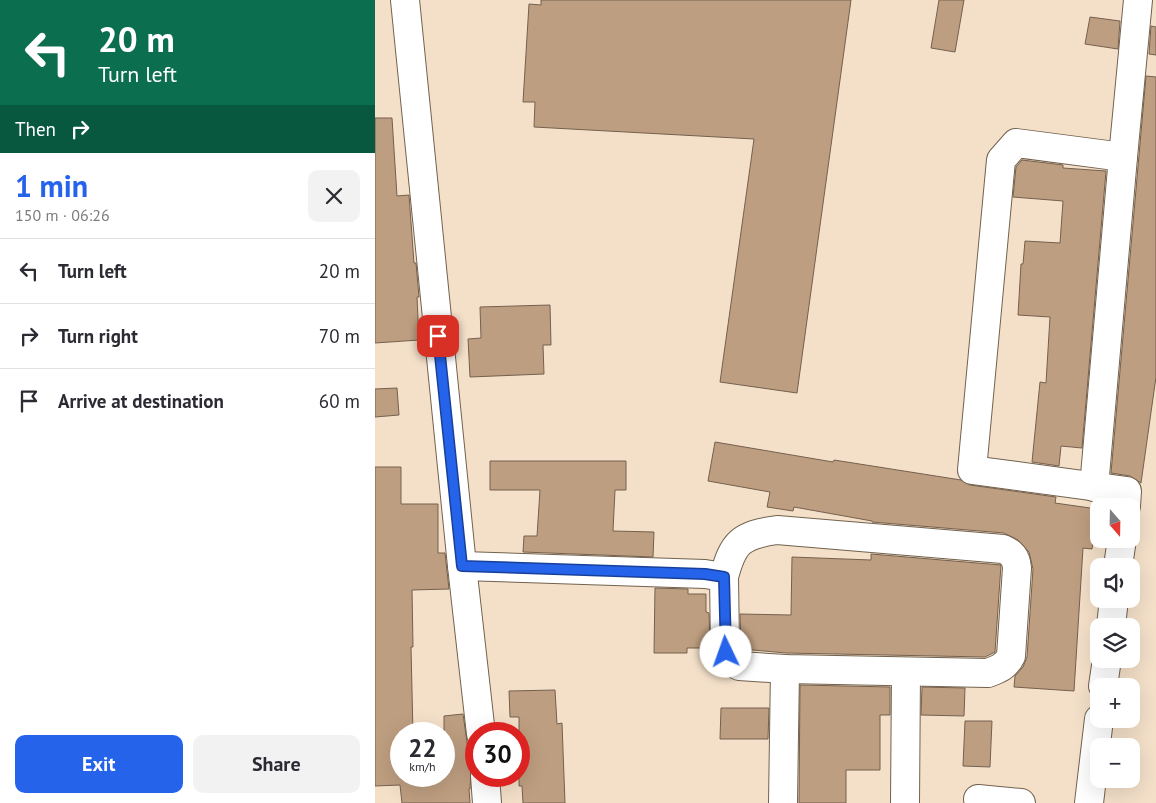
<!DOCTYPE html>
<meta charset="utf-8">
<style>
body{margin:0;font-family:"PT Sans",sans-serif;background:#f2f2f3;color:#2b2b33;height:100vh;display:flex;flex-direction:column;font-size:19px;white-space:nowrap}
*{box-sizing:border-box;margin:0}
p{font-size:16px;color:#7c7c81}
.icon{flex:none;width:28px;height:28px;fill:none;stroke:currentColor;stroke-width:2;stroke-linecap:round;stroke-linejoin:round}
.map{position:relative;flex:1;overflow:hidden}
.sheet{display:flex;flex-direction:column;background:#fff;width:375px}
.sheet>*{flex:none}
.top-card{background:#0b6e4f;color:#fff;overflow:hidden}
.needle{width:32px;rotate:160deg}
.tools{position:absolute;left:715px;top:498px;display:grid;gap:10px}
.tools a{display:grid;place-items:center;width:50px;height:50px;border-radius:10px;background:#fff;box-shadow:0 5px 20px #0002;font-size:25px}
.speed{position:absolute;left:15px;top:722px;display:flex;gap:10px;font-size:25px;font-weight:700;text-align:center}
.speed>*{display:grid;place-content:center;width:65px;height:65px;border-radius:50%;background:#fff;box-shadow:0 5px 20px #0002;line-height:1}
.speed small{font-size:12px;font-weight:400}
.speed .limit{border:8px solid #d22;background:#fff;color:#111}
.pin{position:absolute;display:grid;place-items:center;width:42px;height:42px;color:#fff;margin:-21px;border-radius:10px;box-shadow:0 2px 8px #0006}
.me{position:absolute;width:55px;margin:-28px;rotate:357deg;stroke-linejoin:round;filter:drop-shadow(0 0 4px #0008)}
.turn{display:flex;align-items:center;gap:18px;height:105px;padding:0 15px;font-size:22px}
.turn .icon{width:65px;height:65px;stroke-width:2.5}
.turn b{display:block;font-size:35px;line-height:42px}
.then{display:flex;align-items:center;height:48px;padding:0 15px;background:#0003;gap:10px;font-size:19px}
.round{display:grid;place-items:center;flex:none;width:52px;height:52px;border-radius:10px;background:#f2f2f3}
.overview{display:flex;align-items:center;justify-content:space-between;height:85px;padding:0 15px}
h1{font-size:30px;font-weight:700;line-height:38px;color:#2563eb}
.cta{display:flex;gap:10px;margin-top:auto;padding:10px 15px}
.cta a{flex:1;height:58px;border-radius:10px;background:#2563eb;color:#fff;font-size:20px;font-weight:700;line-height:58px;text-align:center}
.cta a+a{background:#f2f2f3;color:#2b2b33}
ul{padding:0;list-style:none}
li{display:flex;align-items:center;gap:15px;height:65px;padding:0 15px;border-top:1px solid #e1e1e2}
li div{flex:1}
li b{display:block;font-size:19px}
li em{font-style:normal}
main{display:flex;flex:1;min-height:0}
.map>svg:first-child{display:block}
.building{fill:#be9e80;stroke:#74604f}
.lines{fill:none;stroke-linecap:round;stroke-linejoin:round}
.minor-casing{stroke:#72624e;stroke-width:30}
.minor{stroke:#fff;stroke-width:28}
.route-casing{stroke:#184099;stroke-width:12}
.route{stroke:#2563eb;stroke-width:9}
</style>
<main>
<section class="sheet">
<div class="top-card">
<div class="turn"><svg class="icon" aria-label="left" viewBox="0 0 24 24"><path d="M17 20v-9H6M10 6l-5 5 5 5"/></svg><div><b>20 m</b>Turn left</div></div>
<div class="then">Then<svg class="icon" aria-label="right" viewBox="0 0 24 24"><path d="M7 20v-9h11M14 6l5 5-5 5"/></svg></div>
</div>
<div class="overview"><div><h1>1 min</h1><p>150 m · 06:26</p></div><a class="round"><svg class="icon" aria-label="close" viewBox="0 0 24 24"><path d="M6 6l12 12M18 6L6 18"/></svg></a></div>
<ul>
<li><svg class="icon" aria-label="left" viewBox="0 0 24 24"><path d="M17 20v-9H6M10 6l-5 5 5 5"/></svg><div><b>Turn left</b></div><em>20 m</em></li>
<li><svg class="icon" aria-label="right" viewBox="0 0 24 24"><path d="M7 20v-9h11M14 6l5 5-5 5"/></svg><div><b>Turn right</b></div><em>70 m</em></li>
<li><svg class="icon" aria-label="arrive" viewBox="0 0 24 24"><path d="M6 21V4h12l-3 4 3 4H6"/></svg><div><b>Arrive at destination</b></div><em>60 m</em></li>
</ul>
<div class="cta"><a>Exit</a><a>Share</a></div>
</section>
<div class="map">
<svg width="781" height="803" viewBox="0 0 781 803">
<rect width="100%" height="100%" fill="#f4e0c9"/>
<g class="building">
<polygon points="166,0 476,0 422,393 345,382 379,139 159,127 160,102 148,102 154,4 166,5"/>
<polygon points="564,0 589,0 580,52 556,48"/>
<polygon points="715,17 745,21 743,49 710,44"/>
<polygon points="776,26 781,27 781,55 774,54"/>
<polygon points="771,76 781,77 781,377 766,483 755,476 736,473"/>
<polygon points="0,118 17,118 22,196 34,195 39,263 41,263 44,297 42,297 44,340 0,343"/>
<polygon points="647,160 688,165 688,168 731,171 707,448 686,446 684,466 657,462 665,382 671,383 675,317 643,315 646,264 648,264 650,241 685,243 688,201 638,197 641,167"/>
<polygon points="175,305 176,345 168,345 169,374 95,377 93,339 106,338 105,307"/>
<polygon points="22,388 24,415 0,417 0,389"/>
<polygon points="340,442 458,462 459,460 586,480 595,485 681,497 680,503 722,509 717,549 708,548 699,691 639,687 640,676 648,667 652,657 658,569 654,552 643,540 629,533 497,522 497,521 419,507 418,511 392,507 395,492 333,481"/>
<polygon points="115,461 251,461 251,490 240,490 238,531 279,532 278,557 148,552 149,536 162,536 165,490 115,490"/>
<polygon points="0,467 26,467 26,504 63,504 63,553 70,553 74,589 37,590 38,647 36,647 38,734 26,734 26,776 69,776 69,716 88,714 96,770 95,789 94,789 95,803 27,803 25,785 0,786"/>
<polygon points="496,554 626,565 620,652 610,657 411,653 367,649 366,644 365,614 416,615 417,557 496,560"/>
<polygon points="280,588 313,589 313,594 331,594 331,612 334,613 335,648 312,648 312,653 279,653"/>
<polygon points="425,685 515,687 515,715 505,715 505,770 471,770 471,803 424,803"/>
<polygon points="547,687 590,688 589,716 546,715"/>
<polygon points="180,690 182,724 187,723 190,803 148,803 147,786 144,786 144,717 135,717 134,691"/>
<polygon points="346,708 394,708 393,739 345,739"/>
<polygon points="590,721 617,721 615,767 588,766"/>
</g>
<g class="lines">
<g class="minor-casing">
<g id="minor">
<polyline points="30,0 87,566 106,734"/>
<polyline points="748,157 641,143 626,160 597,470 752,491 751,506"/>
<polyline points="719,487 748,157 763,0"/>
<path d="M87 566 330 574 349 577C358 542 366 535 402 530L628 549C637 553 641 557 642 568L636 656C631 666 624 669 613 673L410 669 364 666 354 659 350 646 349 577"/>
<polyline points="743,566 747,539"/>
<polyline points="736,626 739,599"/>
<polyline points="728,686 732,659"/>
<polyline points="110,776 112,803"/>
<polyline points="603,799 646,803"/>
<polyline points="408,803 410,669"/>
<polyline points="530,803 531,672"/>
<polyline points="714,803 724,719"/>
</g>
</g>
<use href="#minor" class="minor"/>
</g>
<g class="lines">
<g class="route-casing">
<polyline id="route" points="63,336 87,566 330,574 349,577 351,652"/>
</g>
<use href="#route" class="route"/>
</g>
</svg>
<div class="tools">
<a><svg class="needle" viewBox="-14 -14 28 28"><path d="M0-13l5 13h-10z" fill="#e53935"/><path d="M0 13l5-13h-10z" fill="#7c7c81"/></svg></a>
<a><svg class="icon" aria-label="sound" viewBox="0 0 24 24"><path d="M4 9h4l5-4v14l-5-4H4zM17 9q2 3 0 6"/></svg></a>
<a><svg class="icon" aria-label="layers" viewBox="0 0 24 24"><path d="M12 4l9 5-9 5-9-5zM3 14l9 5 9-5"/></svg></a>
<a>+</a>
<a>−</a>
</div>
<div class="speed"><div>22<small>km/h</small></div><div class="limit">30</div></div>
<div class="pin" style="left:63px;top:336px;background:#d93025"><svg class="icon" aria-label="arrive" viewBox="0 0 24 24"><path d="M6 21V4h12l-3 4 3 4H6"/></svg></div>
<svg class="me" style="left:351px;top:652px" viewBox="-20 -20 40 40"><circle r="19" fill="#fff"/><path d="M0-13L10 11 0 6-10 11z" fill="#2563eb"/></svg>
</div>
</main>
